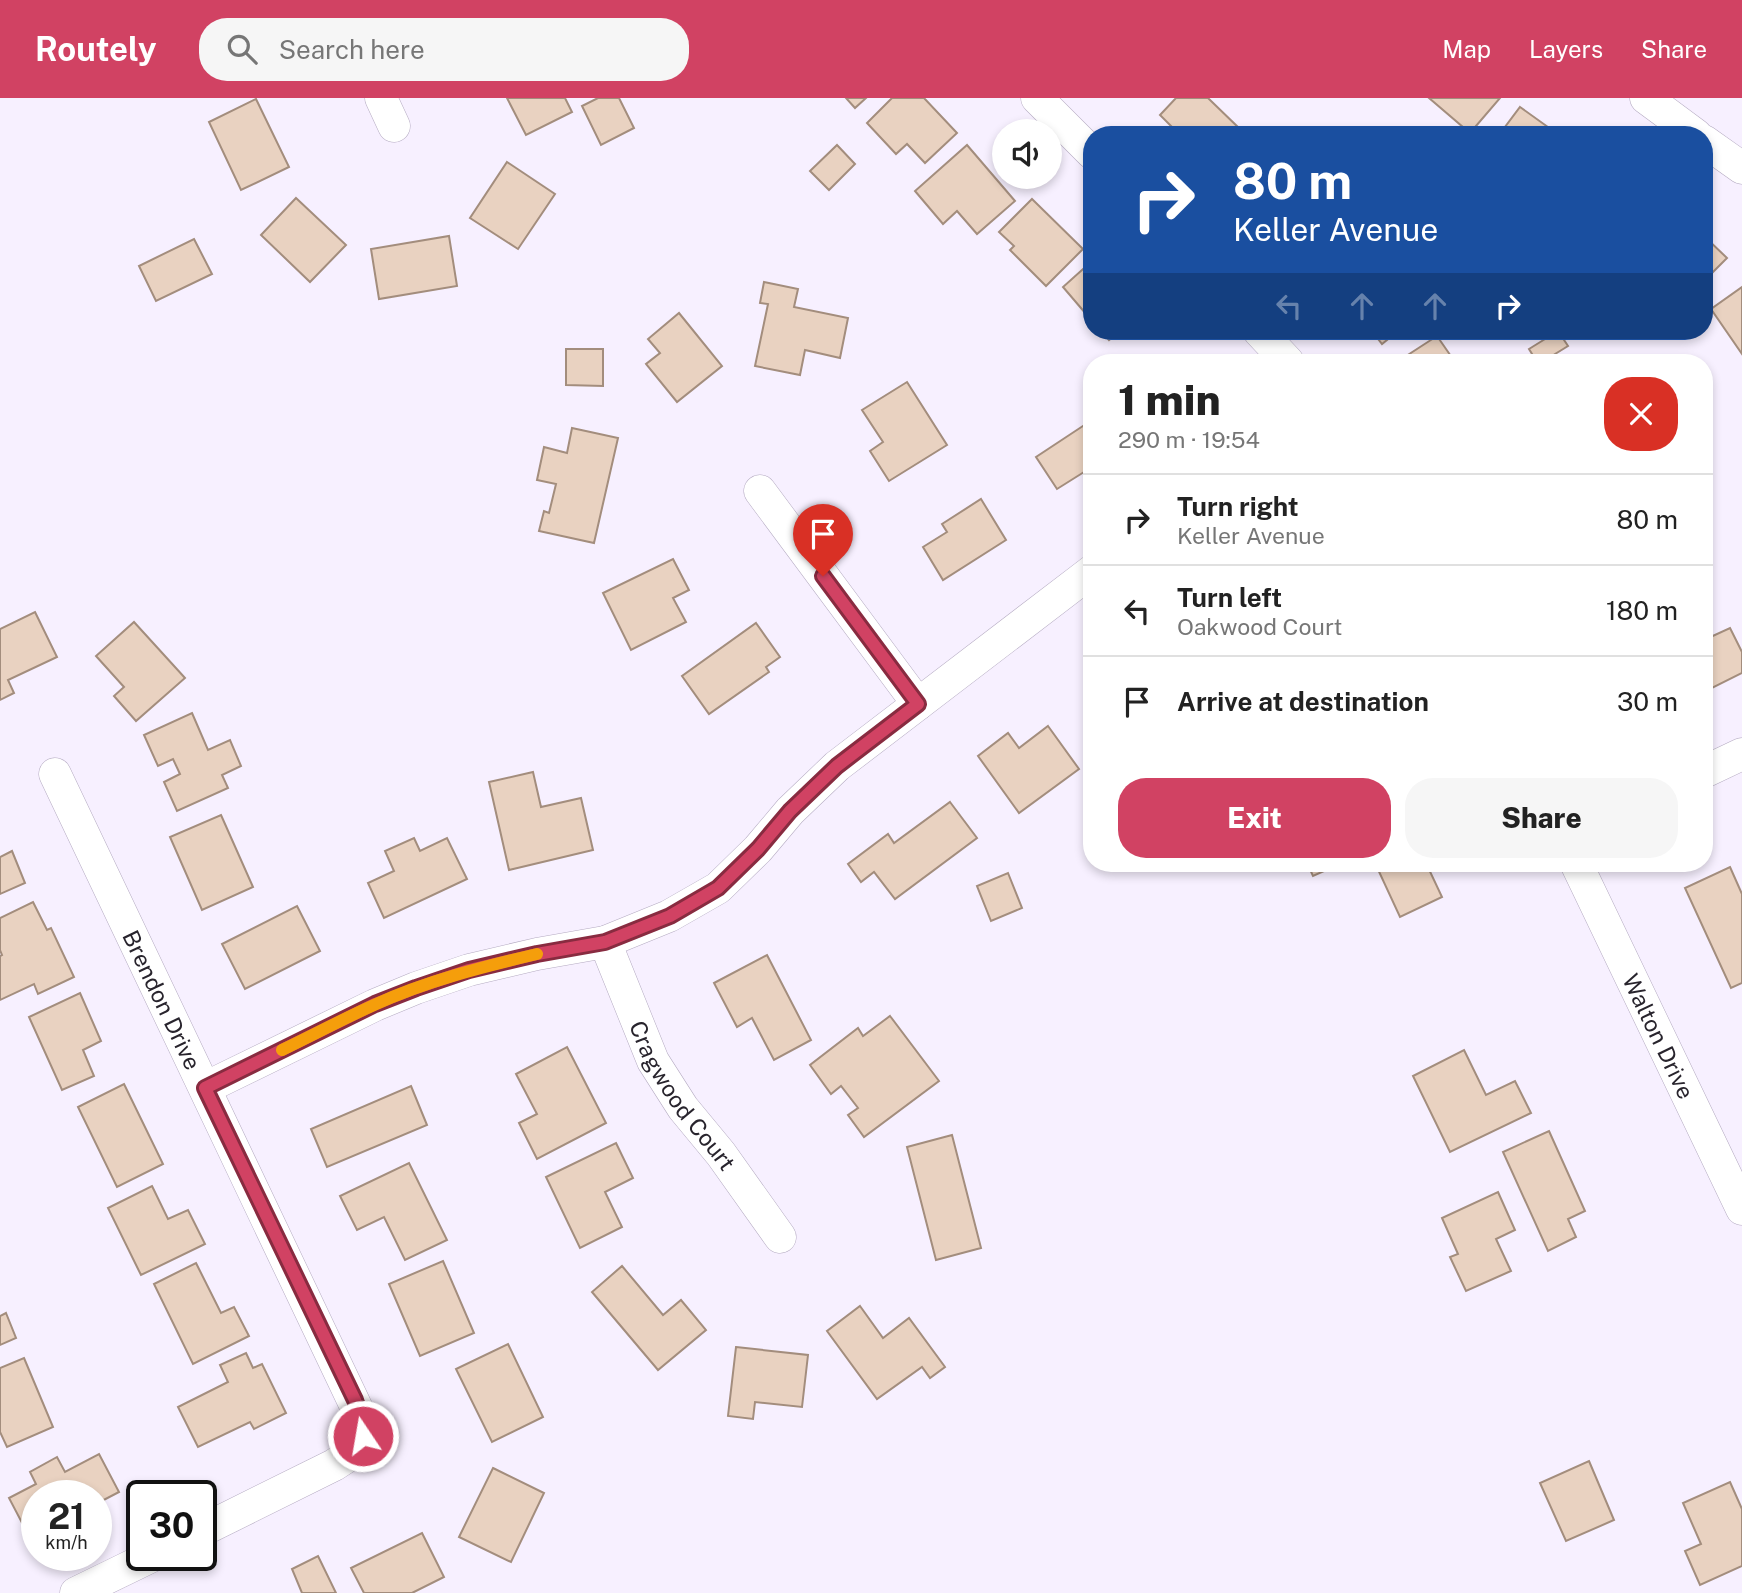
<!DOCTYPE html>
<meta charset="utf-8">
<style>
body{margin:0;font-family:"Public Sans",sans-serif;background:#f6f6f6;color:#222;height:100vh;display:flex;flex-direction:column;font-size:26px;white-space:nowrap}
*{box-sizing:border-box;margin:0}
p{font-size:23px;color:#767676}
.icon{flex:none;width:38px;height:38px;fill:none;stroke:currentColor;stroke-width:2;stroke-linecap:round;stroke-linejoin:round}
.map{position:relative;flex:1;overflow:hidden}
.panel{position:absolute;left:1083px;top:256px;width:630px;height:518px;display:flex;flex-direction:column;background:#fff;border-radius:28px;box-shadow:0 4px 10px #0003}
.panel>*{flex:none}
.banner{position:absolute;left:1083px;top:28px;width:630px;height:214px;border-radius:28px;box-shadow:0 4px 10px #0003;background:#1a4fa0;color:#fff;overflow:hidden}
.buttons{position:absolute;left:992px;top:21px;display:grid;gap:14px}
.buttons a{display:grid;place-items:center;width:70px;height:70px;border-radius:50%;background:#fff;box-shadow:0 4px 10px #0003;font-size:35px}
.speed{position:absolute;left:21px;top:1382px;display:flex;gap:14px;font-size:35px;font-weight:700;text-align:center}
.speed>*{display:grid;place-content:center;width:91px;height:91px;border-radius:50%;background:#fff;box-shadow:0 4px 10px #0003;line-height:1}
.speed small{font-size:18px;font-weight:400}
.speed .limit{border:4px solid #111;border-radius:10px;background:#fff;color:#111}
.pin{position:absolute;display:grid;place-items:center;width:60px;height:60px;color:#fff;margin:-72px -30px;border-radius:50% 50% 50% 0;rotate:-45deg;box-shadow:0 0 7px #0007}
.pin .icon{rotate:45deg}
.me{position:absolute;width:77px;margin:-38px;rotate:348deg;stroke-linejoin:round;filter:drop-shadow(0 0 5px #0008)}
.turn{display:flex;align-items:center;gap:24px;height:147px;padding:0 35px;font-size:32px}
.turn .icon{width:91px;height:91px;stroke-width:2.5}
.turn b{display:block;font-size:49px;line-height:60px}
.lanes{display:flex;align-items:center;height:66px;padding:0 35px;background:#0003;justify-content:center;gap:35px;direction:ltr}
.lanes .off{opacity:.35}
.round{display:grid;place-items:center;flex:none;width:74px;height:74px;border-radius:28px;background:#f6f6f6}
.head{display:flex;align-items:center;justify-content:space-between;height:119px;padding:0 35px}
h1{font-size:42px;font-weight:800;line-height:52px}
.primary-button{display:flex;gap:14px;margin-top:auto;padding:14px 35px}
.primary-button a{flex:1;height:80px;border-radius:28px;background:#d14263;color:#fff;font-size:28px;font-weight:800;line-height:80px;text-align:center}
.primary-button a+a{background:#f6f6f6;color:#222}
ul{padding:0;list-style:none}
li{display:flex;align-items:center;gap:21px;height:91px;padding:0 35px;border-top:2px solid #e0e0e0}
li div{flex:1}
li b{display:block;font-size:26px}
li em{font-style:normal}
header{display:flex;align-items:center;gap:42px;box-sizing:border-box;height:98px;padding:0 35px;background:#d14263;color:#fff}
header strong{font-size:33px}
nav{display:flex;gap:38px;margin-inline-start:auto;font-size:24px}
.search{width:490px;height:63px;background:#f6f6f6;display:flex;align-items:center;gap:18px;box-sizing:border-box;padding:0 24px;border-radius:28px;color:#767676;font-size:26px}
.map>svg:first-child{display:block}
.building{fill:#e9d2c1;stroke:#a38d7d;stroke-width:2}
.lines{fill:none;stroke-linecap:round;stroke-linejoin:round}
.street-casing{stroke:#b5abc2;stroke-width:33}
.street{stroke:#fff;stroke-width:32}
.route-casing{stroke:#882b40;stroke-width:18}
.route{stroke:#d14263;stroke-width:12}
.slow{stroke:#f59e0b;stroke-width:12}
.labels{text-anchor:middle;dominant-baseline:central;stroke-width:5;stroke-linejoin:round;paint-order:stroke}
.street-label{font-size:23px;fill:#28242d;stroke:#fff}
</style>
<header>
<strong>Routely</strong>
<div class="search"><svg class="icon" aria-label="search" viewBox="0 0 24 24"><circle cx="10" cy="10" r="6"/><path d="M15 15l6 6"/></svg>Search here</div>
<nav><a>Map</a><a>Layers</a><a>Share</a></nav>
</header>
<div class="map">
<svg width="1742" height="1495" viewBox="0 0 1742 1495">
<rect width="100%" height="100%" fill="#f7f0ff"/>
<g class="building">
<polygon points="507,0 565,0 572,14 526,37"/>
<polygon points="598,0 619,0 634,30 601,47 582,8"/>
<polygon points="846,0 866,0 855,10"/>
<polygon points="892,0 924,0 957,35 925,65 907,46 896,56 867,25"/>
<polygon points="1176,0 1208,0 1243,34 1241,37 1180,37 1160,17"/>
<polygon points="1429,0 1500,0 1470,35"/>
<polygon points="256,1 289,69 241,92 209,24"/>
<polygon points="1520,9 1559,37 1499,37"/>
<polygon points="837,47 855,66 829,92 810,73"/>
<polygon points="967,47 1015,103 977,136 957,113 943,126 915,93"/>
<polygon points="507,64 555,96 518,151 470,120"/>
<polygon points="296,100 346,147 310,184 261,137"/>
<polygon points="1032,101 1083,151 1046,188 1010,152 1014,148 999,134"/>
<polygon points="449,138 457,188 379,201 371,151"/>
<polygon points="1704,138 1727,160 1704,183"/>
<polygon points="194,141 212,176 156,203 139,168"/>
<polygon points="1092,163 1092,223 1063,189"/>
<polygon points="764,184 798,191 794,209 848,220 840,260 805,252 800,277 755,268 768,206 760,205"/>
<polygon points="1742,189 1742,256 1711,211"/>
<polygon points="679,215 722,268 677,304 646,266 660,255 648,241"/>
<polygon points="1101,233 1120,233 1109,242"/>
<polygon points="1372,233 1398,233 1382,246"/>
<polygon points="1558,233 1568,248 1542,264 1537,264 1529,251"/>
<polygon points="1437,238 1455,264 1397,264"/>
<polygon points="566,251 603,251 603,288 566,287"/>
<polygon points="907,284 947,347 889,383 870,353 883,344 862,312"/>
<polygon points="1092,322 1092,369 1057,391 1036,359"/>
<polygon points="572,330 618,340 594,445 539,433 544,413 549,415 556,386 537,382 544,349 567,355"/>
<polygon points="981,401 1006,442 943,482 923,449 947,434 942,426"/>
<polygon points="673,461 689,492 673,500 686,524 631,552 603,495"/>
<polygon points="35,514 57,559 8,582 14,595 0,602 0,531"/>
<polygon points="134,524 185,580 136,623 114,598 124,589 96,558"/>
<polygon points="756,525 780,559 766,569 769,574 709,616 682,578"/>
<polygon points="1730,530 1742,554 1742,575 1704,594 1704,542"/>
<polygon points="192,615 208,652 230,642 241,668 222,677 228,690 177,713 164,684 180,676 173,661 158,668 144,637"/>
<polygon points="1048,628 1079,671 1019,715 978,658 1008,635 1019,650"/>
<polygon points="533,674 541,709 581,700 593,752 509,772 489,684"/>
<polygon points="950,704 977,740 895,801 874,774 861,784 848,766 888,736 894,745"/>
<polygon points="221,717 253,789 202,812 170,739"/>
<polygon points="414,740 420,753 447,740 467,781 384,820 368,785 394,773 385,753"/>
<polygon points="12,753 25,785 0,796 0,759"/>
<polygon points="1307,765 1342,765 1313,778"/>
<polygon points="1375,765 1426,765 1442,799 1400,819"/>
<polygon points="1730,769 1742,796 1742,885 1731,890 1685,790"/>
<polygon points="1008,775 1022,810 991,823 977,788"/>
<polygon points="33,804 47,832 51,830 74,879 38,896 34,886 0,902 0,858 2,857 0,852 0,820"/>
<polygon points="297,808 320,853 245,891 222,846"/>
<polygon points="767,857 811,942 774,962 752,920 737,929 714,885"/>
<polygon points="80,895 101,943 83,952 94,978 62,992 29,919"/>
<polygon points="890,918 939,983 864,1039 848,1017 858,1010 841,988 831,996 810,967 858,930 863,938"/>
<polygon points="567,949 606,1025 537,1061 519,1025 537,1016 516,976"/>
<polygon points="1464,952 1486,997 1515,983 1531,1015 1450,1054 1413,978"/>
<polygon points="124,986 163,1066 117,1089 78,1009"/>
<polygon points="411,988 427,1027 327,1069 311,1031"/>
<polygon points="1549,1033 1585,1113 1568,1121 1576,1139 1548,1153 1503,1054"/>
<polygon points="952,1037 981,1150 936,1162 907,1049"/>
<polygon points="616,1045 633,1080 605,1094 622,1129 580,1150 546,1079"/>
<polygon points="409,1065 447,1142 405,1162 384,1119 357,1132 340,1098"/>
<polygon points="152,1088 168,1121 188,1112 205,1146 141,1177 108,1110"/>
<polygon points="1498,1094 1515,1132 1496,1141 1511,1173 1466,1193 1450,1159 1458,1156 1442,1120"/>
<polygon points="443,1163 474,1235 420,1258 389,1186"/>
<polygon points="196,1165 221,1215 234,1209 249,1238 193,1266 154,1186"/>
<polygon points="622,1168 663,1217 681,1202 706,1232 658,1272 592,1194"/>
<polygon points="860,1208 883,1240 909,1220 945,1269 930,1280 922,1269 877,1301 827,1233"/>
<polygon points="6,1215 16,1240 0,1247 0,1218"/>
<polygon points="508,1246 543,1319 492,1344 456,1271"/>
<polygon points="736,1249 808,1257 802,1309 755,1304 753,1321 728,1318"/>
<polygon points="246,1255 253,1270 262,1266 286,1315 254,1331 250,1324 198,1349 178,1309 228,1284 220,1267"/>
<polygon points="24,1260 53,1329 7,1349 0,1334 0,1270"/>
<polygon points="99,1356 119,1394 96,1406 96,1398 37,1398 37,1436 30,1440 9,1400 36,1386 30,1374 57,1359 65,1374"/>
<polygon points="1589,1363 1614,1422 1566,1443 1540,1385"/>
<polygon points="493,1370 544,1395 511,1464 459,1439"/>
<polygon points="1730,1384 1742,1411 1742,1468 1700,1487 1685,1453 1701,1446 1683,1405"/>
<polygon points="422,1435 444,1479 412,1495 364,1495 351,1470"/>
<polygon points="318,1458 336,1495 302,1495 292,1471"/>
</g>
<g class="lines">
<g class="street-casing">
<g id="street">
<polyline points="381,0 394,28"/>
<polyline points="1037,0 1092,55"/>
<polyline points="1646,0 1696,37"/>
<polyline points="1704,43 1742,70"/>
<polyline points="1259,233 1288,264"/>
<polyline points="760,393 918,606"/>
<polyline points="1704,674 1742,656"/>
<path id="s1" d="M55 676 360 1317 363 1338 357 1352 334 1367 201 1433"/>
<path id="s2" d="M1576 765 1742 1111"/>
<path id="s3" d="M605 844 653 963 683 1010 721 1056 780 1139"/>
<polyline points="205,990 375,907 416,890 469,872 537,856 605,844 669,818 718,790 758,751 790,713 837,668 1092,473"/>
<polyline points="76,1495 152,1458"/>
</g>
</g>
<use href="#street" class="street"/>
</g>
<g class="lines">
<g class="route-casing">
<polyline id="route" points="363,1338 360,1317 355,1302 205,990 375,906 416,890 469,872 537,856 605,844 670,818 718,790 758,751 790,713 837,668 918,606 823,478"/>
</g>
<use href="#route" class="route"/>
<path class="slow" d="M282 952C313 937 343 921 374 907 426 883 482 869 537 856"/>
</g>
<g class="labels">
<g class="street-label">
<text stroke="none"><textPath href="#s1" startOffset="250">Brendon Drive</textPath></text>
<text stroke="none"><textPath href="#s2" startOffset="192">Walton Drive</textPath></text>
<text stroke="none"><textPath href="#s3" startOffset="173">Cragwood Court</textPath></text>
</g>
</g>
</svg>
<div class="buttons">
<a><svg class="icon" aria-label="sound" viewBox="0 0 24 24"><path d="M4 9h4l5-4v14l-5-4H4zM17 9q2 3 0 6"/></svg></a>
</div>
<div class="speed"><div>21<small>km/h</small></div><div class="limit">30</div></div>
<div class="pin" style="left:823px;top:478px;background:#d93025"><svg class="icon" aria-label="arrive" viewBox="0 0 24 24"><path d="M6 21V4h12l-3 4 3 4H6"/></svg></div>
<svg class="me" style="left:363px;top:1338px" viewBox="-20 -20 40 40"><circle r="17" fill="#d14263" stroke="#fff" stroke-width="3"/><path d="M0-11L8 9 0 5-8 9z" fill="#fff"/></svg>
<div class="banner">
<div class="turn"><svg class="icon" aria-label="right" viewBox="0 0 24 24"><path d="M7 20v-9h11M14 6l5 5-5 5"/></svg><div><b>80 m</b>Keller Avenue</div></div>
<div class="lanes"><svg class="icon off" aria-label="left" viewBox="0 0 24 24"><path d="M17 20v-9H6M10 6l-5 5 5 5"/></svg><svg class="icon off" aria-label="ahead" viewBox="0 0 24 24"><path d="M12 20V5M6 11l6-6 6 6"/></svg><svg class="icon off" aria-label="ahead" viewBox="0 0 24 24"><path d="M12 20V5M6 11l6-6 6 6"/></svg><svg class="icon" aria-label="right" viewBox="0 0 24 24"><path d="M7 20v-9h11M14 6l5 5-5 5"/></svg></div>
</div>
<section class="panel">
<div class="head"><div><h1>1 min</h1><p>290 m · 19:54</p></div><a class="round" style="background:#d93025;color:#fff"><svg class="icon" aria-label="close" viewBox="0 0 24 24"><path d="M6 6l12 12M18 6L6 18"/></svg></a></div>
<ul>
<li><svg class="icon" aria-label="right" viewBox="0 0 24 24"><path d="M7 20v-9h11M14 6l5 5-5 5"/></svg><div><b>Turn right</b><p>Keller Avenue</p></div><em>80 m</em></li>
<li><svg class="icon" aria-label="left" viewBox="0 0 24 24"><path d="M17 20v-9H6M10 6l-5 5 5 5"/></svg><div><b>Turn left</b><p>Oakwood Court</p></div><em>180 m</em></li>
<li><svg class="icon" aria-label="arrive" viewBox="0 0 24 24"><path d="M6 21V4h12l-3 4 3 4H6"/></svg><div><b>Arrive at destination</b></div><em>30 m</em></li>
</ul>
<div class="primary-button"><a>Exit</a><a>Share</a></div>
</section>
</div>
